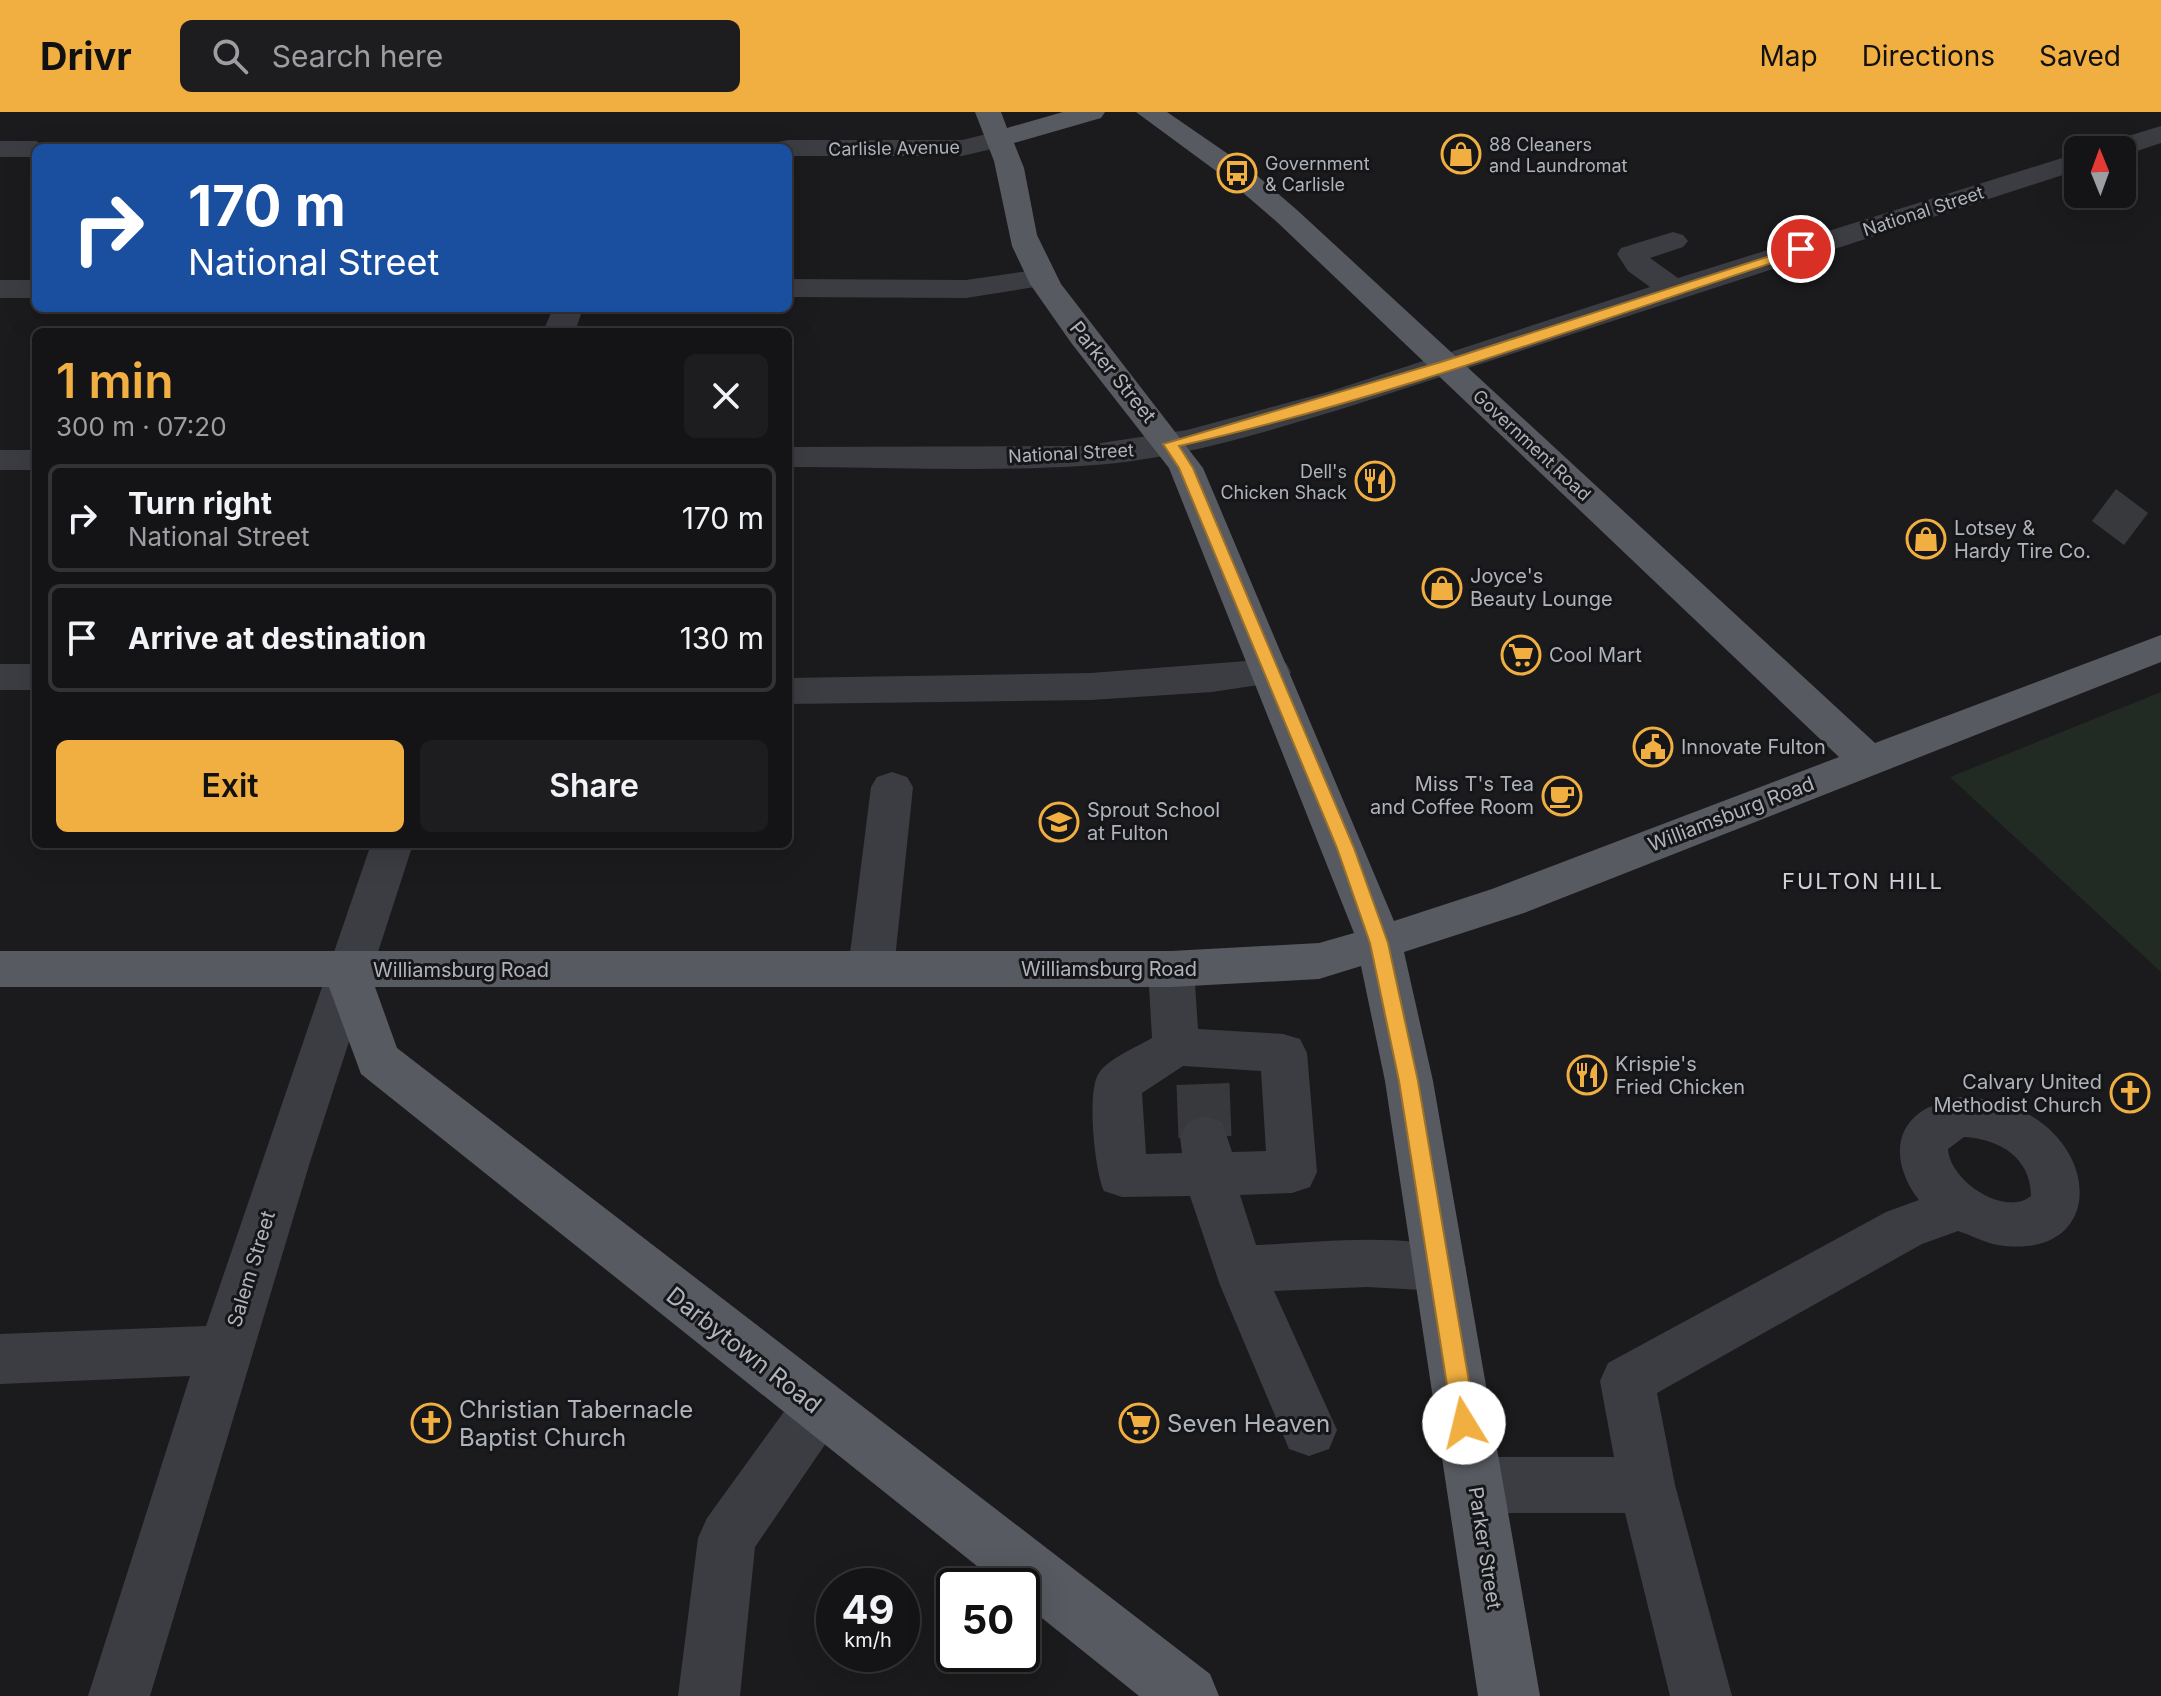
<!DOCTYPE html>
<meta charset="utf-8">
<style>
body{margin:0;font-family:Inter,sans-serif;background:#1d1d1f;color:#f1f3f6;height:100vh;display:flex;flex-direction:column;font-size:30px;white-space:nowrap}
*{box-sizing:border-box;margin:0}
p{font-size:26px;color:#9d9ea1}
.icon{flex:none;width:44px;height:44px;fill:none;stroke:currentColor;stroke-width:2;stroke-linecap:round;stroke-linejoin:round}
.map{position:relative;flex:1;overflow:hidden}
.drawer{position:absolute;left:32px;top:216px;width:760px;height:520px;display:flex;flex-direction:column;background:#141416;border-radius:12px;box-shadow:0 8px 32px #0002,0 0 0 2px #333335}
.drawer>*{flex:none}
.guide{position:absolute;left:32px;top:32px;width:760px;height:168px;border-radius:12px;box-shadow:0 8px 32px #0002,0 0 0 2px #333335;background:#1a4fa0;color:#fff;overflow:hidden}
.needle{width:52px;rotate:359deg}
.fabs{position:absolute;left:2064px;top:24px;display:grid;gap:16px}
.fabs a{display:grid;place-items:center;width:72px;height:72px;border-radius:12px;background:#141416;box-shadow:0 8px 32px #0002,0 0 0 2px #333335;font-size:40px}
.speed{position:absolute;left:816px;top:1456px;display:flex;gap:16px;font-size:40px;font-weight:700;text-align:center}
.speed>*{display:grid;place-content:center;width:104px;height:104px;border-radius:50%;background:#141416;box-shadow:0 8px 32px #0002,0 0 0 2px #333335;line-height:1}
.speed small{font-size:20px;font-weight:400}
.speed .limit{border:4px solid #111;border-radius:12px;background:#fff;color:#111}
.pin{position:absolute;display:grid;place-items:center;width:68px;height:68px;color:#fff;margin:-34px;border:4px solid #fff;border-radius:50%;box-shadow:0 2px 8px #0007}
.me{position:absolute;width:88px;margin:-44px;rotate:351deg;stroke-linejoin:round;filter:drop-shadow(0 0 6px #0008)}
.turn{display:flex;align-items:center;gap:28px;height:168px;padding:0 24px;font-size:36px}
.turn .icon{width:104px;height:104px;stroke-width:2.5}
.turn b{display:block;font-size:56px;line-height:68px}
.round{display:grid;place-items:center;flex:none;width:84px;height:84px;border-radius:12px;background:#1d1d1f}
.summary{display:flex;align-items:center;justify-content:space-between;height:136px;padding:0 24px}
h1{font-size:48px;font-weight:600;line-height:60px;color:#f0af40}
.button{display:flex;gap:16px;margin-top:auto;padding:16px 24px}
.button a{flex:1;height:92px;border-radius:12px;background:#f0af40;color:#111;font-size:32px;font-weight:600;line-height:92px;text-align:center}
.button a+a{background:#1d1d1f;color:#f1f3f6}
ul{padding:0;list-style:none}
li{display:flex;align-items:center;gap:24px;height:108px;margin:0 16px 12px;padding:0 8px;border:4px solid #333335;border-radius:12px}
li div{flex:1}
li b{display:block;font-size:30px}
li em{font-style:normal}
header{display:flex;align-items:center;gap:48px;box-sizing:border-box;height:112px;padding:0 40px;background:#f0af40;color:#111}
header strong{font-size:38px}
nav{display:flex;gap:44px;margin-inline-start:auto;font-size:28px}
.search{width:560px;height:72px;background:#1d1d1f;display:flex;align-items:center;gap:20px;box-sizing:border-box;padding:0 28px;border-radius:12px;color:#9d9ea1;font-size:30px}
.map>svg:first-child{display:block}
.green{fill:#222b23}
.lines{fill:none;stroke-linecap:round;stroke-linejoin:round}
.minor-tunnel-far1{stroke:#38393d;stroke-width:40;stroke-dasharray:40 20;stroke-linecap:butt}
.minor-tunnel{stroke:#38393d;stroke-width:53;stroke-dasharray:53 27;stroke-linecap:butt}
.minor{fill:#3c3d42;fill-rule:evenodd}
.major{fill:#585a61;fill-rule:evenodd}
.route{fill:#f0af40;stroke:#9c722a;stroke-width:2}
.labels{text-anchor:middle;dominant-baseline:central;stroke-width:6;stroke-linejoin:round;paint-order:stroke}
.far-poi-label{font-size:18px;fill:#aeb3bc;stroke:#161618;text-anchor:start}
.far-street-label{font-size:18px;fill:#aeb3bc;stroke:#161618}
.street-label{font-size:20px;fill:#aeb3bc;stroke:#161618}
.poi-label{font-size:20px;fill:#aeb3bc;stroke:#161618;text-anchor:start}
.neighbourhood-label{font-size:22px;letter-spacing:2px;fill:#cfd1d8;stroke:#161618}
.near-street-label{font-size:24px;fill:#aeb3bc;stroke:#161618}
.near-poi-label{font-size:24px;fill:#aeb3bc;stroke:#161618;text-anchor:start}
</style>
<header>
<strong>Drivr</strong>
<div class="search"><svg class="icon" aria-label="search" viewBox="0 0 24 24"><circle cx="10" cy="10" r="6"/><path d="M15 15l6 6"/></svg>Search here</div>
<nav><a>Map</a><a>Directions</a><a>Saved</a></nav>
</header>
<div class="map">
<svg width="2161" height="1584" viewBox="0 0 2161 1584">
<rect width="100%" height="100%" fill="#1b1b1d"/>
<polygon class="green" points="2161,580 2161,860 1950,665"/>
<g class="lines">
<polyline class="minor-tunnel-far1" points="2104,393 2152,429"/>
<polyline class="minor-tunnel" points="1203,972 1205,1025"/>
<g class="minor">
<polygon points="2161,14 2161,31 2122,44 2122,38 2098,38 2102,32"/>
<polygon points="999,19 1009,21 1013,27 1009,33 962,44 788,44 788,36 774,36 778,30 788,28 962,28"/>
<polygon points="0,29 36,29 49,36 36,36 36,45 0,45"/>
<path d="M2078 41V58L1354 293C1266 320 1174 349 1081 354 984 360 885 355 788 355V335L1081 334 1187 318 1331 279 1650 175 1628 159 1617 142 1621 136 1673 120 1683 123 1688 129 1683 135 1650 146 1678 166Z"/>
<polygon points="1042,157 1053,160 1057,166 1053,172 966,186 788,185 788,167 966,168"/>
<rect x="0" y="168" width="36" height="18"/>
<polygon points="553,196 583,196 575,220 543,220"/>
<rect x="0" y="338" width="36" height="20"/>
<polygon points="1272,547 1286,551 1291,560 1286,569 1212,580 1091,588 788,592 788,566 1091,561"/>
<rect x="0" y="552" width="36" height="26"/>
<polygon points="892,660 907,665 913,675 894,857 887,870 871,875 855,870 848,857 871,675 877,665"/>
<polygon points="371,732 413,732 310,1050 150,1584 88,1584 190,1264 0,1272 0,1222 206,1214"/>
<path d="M1171 839 1187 844 1194 857 1198 917 1283 922 1300 927 1307 941 1317 1060 1310 1075 1292 1081 1240 1083 1256 1133C1317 1131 1401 1119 1458 1140L1466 1156 1458 1172 1440 1179 1367 1175 1274 1179 1337 1318 1329 1337 1309 1344 1289 1337 1220 1173 1190 1084 1122 1085 1104 1079C1095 1060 1086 979 1099 961 1109 946 1137 935 1152 926L1148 857 1155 844ZM1183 954 1261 959 1266 1039 1232 1040 1222 1010 1205 1004 1188 1010 1180 1025 1182 1041 1146 1042 1142 981Z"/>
<path d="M1960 985C2100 987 2123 1152 1998 1133 1985 1131 1971 1123 1958 1119L1922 1132 1657 1281 1675 1373 1732 1584H1670L1625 1401H1474L1454 1392 1446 1373 1454 1354 1474 1345H1614L1600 1269 1608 1251 1886 1100 1919 1088C1899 1063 1889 1025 1918 1002 1929 993 1947 989 1960 985ZM1964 1025C2000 1027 2031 1046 2031 1084 2003 1106 1949 1067 1948 1037Z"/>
<polygon points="818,1271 837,1279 846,1297 837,1315 755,1435 740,1584 678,1584 698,1426 707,1406 799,1279"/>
</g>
<polygon class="major" points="975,0 1001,0 1007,16 1063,0 1105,0 1101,6 1014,31 1024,56 1037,123 1061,172 1203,356 1394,809 1492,777 1839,645 1277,110 1227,67 1136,0 1167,0 1247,55 1297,98 1875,631 2161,523 2161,550 1524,801 1404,840 1433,969 1540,1584 1478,1584 1385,969 1361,854 1319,867 1171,875 375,875 397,936 1210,1562 1219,1584 1139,1584 1022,1490 1022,1474 1002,1474 361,962 329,875 0,875 0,839 1171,839 1319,831 1354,821 1169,356 1072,232 1030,172 1012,134 994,49"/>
</g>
<path class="route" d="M1801 134 1805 135V140C1598 208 1391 286 1179 334L1193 356 1354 736 1388 831 1418 969 1476 1311 1472 1318 1464 1322 1456 1318 1453 1311 1399 969 1370 831 1337 736 1179 356 1163 332 1441 250Z"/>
<defs>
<g id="shop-ring" transform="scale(2)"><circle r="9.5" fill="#161618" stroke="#f0af40" stroke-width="1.5"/><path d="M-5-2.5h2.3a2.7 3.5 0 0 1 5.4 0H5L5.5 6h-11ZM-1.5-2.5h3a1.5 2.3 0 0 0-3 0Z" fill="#f0af40"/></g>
<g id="bus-ring" transform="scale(2)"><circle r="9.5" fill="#161618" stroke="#f0af40" stroke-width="1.5"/><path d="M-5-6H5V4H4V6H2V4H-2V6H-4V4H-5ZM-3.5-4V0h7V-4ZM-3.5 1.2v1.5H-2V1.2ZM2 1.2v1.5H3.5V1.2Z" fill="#f0af40"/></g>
<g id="restaurant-ring" transform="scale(2)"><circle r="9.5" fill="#161618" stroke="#f0af40" stroke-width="1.5"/><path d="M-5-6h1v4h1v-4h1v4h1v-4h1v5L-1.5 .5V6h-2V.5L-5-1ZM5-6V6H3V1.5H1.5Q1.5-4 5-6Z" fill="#f0af40"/></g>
<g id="supermarket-ring" transform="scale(2)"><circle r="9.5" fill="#161618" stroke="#f0af40" stroke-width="1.5"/><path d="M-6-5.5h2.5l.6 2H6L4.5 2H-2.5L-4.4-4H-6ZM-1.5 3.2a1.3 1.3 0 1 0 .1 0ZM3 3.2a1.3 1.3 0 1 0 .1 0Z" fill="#f0af40"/></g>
<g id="civic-ring" transform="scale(2)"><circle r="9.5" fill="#161618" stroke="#f0af40" stroke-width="1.5"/><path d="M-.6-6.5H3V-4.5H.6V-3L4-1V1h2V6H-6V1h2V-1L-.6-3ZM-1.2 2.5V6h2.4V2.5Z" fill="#f0af40"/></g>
<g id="cafe-ring" transform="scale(2)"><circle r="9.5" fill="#161618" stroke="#f0af40" stroke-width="1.5"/><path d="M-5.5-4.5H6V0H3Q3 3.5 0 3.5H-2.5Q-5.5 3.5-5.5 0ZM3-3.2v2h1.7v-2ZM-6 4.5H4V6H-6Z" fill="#f0af40"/></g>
<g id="school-ring" transform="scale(2)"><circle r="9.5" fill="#161618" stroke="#f0af40" stroke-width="1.5"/><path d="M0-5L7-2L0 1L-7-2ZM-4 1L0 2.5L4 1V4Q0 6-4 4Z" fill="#f0af40"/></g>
<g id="church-ring" transform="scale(2)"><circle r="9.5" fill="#161618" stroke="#f0af40" stroke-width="1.5"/><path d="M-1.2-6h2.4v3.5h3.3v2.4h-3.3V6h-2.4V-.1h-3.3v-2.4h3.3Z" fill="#f0af40"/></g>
</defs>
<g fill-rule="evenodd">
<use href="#shop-ring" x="1461" y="42"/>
<use href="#bus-ring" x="1237" y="61"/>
<use href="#restaurant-ring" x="1375" y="369"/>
<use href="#shop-ring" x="1926" y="427"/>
<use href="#shop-ring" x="1442" y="476"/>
<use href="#supermarket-ring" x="1521" y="543"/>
<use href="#civic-ring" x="1653" y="635"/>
<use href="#cafe-ring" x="1562" y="684"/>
<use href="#school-ring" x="1059" y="710"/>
<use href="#restaurant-ring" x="1587" y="963"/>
<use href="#church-ring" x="2130" y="981"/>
<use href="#church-ring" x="431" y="1311"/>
<use href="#supermarket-ring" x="1139" y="1311"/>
</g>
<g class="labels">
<g class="far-poi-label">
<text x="1489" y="32">88 Cleaners<tspan x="1489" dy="21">and Laundromat</tspan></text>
<text x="1265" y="51">Government<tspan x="1265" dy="21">&amp; Carlisle</tspan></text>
<text x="1347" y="359" text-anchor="end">Dell's<tspan x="1347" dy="21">Chicken Shack</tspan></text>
</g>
<g class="far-street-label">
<text transform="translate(894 36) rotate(-1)">Carlisle Avenue</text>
<text transform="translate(1923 99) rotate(-18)">National Street</text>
<text transform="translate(1532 333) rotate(43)">Government Road</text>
<text transform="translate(1071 341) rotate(-3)">National Street</text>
</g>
<g class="street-label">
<text transform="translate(1113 260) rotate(51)">Parker Street</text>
<text transform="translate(1731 702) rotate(-21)">Williamsburg Road</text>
<text x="1109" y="857">Williamsburg Road</text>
<text x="461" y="858">Williamsburg Road</text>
<text transform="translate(251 1157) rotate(-73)">Salem Street</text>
<text transform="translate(1485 1436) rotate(81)">Parker Street</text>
</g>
<g class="poi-label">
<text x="1954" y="416">Lotsey &amp;<tspan x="1954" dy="23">Hardy Tire Co.</tspan></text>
<text x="1470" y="464">Joyce's<tspan x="1470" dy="23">Beauty Lounge</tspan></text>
<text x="1549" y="543">Cool Mart</text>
<text x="1681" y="635">Innovate Fulton</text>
<text x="1534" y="672" text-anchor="end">Miss T's Tea<tspan x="1534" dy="23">and Coffee Room</tspan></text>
<text x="1087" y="698">Sprout School<tspan x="1087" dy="23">at Fulton</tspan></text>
<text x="1615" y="952">Krispie's<tspan x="1615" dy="23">Fried Chicken</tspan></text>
<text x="2102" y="970" text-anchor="end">Calvary United<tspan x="2102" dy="23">Methodist Church</tspan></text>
</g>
<g class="neighbourhood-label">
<text x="1863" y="769">FULTON HILL</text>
</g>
<g class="near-street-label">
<text transform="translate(744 1238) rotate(38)">Darbytown Road</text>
</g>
<g class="near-poi-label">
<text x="459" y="1297">Christian Tabernacle<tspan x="459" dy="28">Baptist Church</tspan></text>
<text x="1167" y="1311">Seven Heaven</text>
</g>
</g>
</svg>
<div class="fabs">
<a><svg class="needle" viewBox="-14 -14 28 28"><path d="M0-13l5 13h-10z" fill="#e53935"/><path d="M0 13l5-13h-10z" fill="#9d9ea1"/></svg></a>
</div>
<div class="speed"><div>49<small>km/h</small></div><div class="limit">50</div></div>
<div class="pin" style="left:1801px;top:137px;background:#d93025"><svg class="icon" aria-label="arrive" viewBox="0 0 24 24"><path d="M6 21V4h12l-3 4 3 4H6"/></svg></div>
<svg class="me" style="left:1464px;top:1311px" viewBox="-20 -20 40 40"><circle r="19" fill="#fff"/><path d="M0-13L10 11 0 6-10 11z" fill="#f0af40"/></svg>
<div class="guide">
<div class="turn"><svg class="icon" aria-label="right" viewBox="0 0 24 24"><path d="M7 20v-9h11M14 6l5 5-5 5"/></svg><div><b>170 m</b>National Street</div></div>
</div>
<section class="drawer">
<div class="summary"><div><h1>1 min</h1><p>300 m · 07:20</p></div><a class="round"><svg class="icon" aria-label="close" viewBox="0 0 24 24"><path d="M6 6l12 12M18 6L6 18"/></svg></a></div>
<ul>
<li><svg class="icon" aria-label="right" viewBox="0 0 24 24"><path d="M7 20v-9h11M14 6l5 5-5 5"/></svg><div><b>Turn right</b><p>National Street</p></div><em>170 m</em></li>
<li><svg class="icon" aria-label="arrive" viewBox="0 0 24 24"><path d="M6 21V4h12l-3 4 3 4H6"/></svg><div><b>Arrive at destination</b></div><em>130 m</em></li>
</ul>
<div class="button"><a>Exit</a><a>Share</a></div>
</section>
</div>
